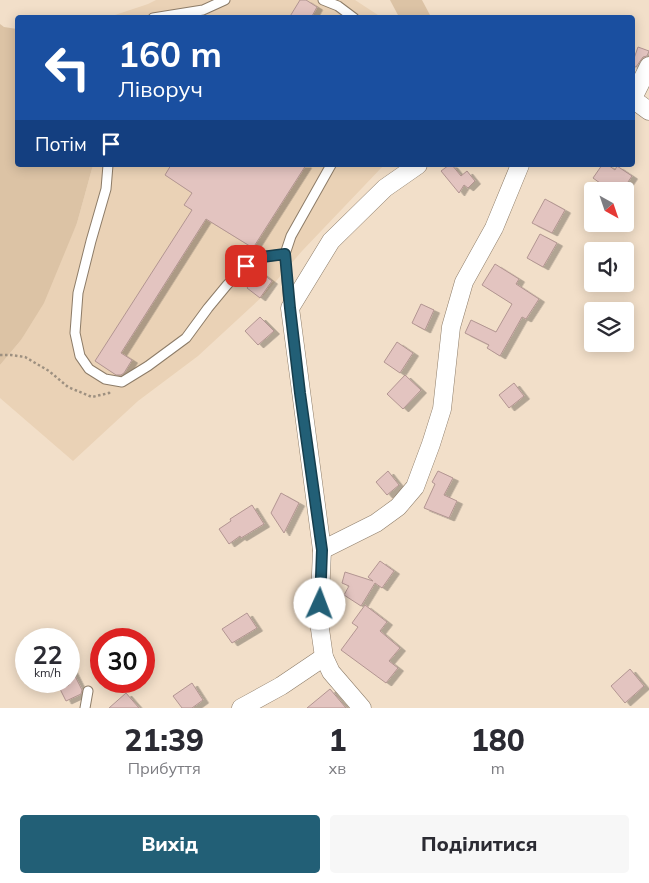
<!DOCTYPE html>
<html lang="uk">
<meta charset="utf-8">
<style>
body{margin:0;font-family:Mulish,sans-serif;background:#f7f7f7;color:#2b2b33;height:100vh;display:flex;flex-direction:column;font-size:19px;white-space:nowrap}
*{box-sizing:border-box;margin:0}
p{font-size:16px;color:#7c7c81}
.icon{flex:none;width:28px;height:28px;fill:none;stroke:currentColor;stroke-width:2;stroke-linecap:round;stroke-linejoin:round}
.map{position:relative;height:708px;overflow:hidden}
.drawer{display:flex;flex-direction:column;background:#fff;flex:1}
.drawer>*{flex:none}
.banner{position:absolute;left:15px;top:15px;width:620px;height:152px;border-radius:5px;box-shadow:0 2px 12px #0003;background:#1a4fa0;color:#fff;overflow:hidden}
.needle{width:32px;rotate:140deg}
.tools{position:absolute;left:584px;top:182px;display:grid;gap:10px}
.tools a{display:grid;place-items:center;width:50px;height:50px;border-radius:5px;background:#fff;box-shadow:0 2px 12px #0003;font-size:25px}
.speed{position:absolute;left:15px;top:628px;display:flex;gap:10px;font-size:25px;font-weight:700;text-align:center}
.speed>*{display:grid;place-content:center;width:65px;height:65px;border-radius:50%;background:#fff;box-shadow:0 2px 12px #0003;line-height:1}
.speed small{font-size:12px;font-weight:400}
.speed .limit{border:8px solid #d22;background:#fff;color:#111}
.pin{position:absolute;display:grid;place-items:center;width:42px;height:42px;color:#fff;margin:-21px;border-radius:10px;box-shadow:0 2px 8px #0006}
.me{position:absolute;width:55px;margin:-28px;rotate:2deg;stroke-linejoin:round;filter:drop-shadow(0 0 4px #0008)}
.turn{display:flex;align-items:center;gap:18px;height:105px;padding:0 20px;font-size:22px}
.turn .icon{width:65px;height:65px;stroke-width:2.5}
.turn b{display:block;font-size:35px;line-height:42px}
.then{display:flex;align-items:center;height:48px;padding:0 20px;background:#0003;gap:10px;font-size:19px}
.eta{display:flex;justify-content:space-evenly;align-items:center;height:85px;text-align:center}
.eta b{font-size:30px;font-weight:800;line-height:35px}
.primary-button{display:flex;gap:10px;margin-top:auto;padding:10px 20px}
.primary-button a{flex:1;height:58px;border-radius:5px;background:#225f76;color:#fff;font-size:20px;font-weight:800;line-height:58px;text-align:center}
.primary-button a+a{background:#f7f7f7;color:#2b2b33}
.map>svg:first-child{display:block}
.built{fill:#ead2b6}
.green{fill:#dcc3a5}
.building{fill:#e3c4c0;stroke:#b29591;filter:url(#shadow)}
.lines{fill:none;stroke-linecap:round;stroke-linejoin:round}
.lane-casing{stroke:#8d7c68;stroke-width:11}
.street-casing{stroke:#8d7c68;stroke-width:19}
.path{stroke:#9d9080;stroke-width:2.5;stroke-dasharray:2.5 2.5;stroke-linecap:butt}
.lane{stroke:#fff;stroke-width:9}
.street{stroke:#fff;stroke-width:18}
.route-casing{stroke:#163e4d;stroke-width:12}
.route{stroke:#225f76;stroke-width:9}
</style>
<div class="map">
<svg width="649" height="708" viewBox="0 0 649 708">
<defs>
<filter id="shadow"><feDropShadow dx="5.5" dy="3" stdDeviation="0" flood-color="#0004"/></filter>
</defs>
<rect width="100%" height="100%" fill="#f2dfc9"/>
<g class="built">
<polygon points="156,0 355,0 381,17 110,18 112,16 148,4"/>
<polygon points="93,165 384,165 302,251 264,295 198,356 138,401 73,461 0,398 0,365 21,340 77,223"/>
</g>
<g class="green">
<polygon points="390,0 422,0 431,17 399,17"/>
<polygon points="0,24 4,27 17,29 18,165 93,165 77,223 44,303 21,340 0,365"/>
</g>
<g class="building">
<polygon points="300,0 306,0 317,7 311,18 289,18"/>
<polygon points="638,47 649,51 647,56 643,57 636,67 632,66 632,64"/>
<polygon points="171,165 306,165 253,248 206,219 121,353 132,360 124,373 121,375 116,375 95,361 192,210 184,205 192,193 165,175"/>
<polygon points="449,165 452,165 461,176 467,171 475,181 468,188 464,185 459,193 441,171"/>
<polygon points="602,165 608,165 615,170 617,166 632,176 622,191 611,191 593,178"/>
<polygon points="545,199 565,210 552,233 532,223"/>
<polygon points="540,234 557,243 543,267 527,258"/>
<polygon points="495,264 519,279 516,284 539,299 526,319 522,317 500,356 487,348 489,345 465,333 471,320 496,332 512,304 482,285"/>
<polygon points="260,272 272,281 260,298 247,288"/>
<polygon points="421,304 434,310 425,330 412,323"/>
<polygon points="260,317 274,331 258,345 245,331"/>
<polygon points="397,342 413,353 400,373 384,362"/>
<polygon points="405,375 421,390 403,409 387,394"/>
<polygon points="514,383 524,396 509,408 499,395"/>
<polygon points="388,471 399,485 387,495 376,482"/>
<polygon points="438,471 453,478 444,495 457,501 449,518 424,508 435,484 432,482"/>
<polygon points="281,493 299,503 284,533 271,513"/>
<polygon points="252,505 264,524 241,538 240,536 229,544 219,529 231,521 230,519"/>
<polygon points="380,561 394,571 382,588 375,583 361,606 344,595 349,586 342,583 345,572 373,581 368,577"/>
<polygon points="365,605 387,622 380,631 400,648 389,661 398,668 386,683 341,650 358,627 352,623"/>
<polygon points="247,613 257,628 232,643 222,629"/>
<polygon points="69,664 82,690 81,694 66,701 60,689 69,685"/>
<polygon points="630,669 644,686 625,703 611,686"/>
<polygon points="192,683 203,700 192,708 182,708 173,696"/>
<polygon points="330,689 346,708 307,708"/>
<polygon points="126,693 139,708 109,708"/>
</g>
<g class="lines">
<g class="lane-casing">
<g id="lane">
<polyline points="323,0 338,6 354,18"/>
<polyline points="153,18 203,10 225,0"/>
<polyline points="108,165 106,189 91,241 78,293 75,333 80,356 89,369 105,379 122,382 148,366 186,338 208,308 227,285 246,265 262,257 285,254"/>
<polyline points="289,305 285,254 291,236 331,165"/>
<polyline points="85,708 88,691"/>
</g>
</g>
<g class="street-casing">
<g id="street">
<polyline points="632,100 649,66"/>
<polyline points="634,100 649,111"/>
<polyline points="322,550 376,523 398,507 415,487 431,444 442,409 451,327 464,282 494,228 520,165"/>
<polyline points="241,708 281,686 324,657"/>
<polyline points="362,708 331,672 324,657 319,622 322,550 290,308 331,241 385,188 418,165"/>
</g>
</g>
<polyline class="path" points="0,355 11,355 25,357 49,371 68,387 92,397 109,393 111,391"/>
<use href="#lane" class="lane"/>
<use href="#street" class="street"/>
</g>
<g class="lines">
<g class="route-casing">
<polyline id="route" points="246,266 262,257 285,254 290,308 300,393 322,550 320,604"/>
</g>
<use href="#route" class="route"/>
</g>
</svg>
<div class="tools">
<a><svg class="needle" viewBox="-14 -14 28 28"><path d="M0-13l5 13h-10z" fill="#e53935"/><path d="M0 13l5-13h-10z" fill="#7c7c81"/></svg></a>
<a><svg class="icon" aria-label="sound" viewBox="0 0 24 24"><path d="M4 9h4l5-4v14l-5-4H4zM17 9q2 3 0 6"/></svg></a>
<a><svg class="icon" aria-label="layers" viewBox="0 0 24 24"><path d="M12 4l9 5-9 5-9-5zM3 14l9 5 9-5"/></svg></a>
</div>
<div class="speed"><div>22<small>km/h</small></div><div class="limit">30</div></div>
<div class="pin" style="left:246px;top:266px;background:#d93025"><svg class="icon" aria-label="arrive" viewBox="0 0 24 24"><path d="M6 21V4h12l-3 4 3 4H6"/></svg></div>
<svg class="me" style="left:320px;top:604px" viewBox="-20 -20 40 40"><circle r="19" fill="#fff"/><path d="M0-13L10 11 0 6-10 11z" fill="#225f76"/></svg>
<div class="banner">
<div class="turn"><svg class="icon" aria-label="left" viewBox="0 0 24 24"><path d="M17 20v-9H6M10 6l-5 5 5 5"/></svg><div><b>160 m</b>Ліворуч</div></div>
<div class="then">Потім<svg class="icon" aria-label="arrive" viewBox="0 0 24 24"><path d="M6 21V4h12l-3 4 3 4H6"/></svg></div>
</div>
</div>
<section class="drawer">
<div class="eta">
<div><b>21:39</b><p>Прибуття</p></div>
<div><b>1</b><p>хв</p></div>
<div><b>180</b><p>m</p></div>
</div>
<div class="primary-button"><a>Вихід</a><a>Поділитися</a></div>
</section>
